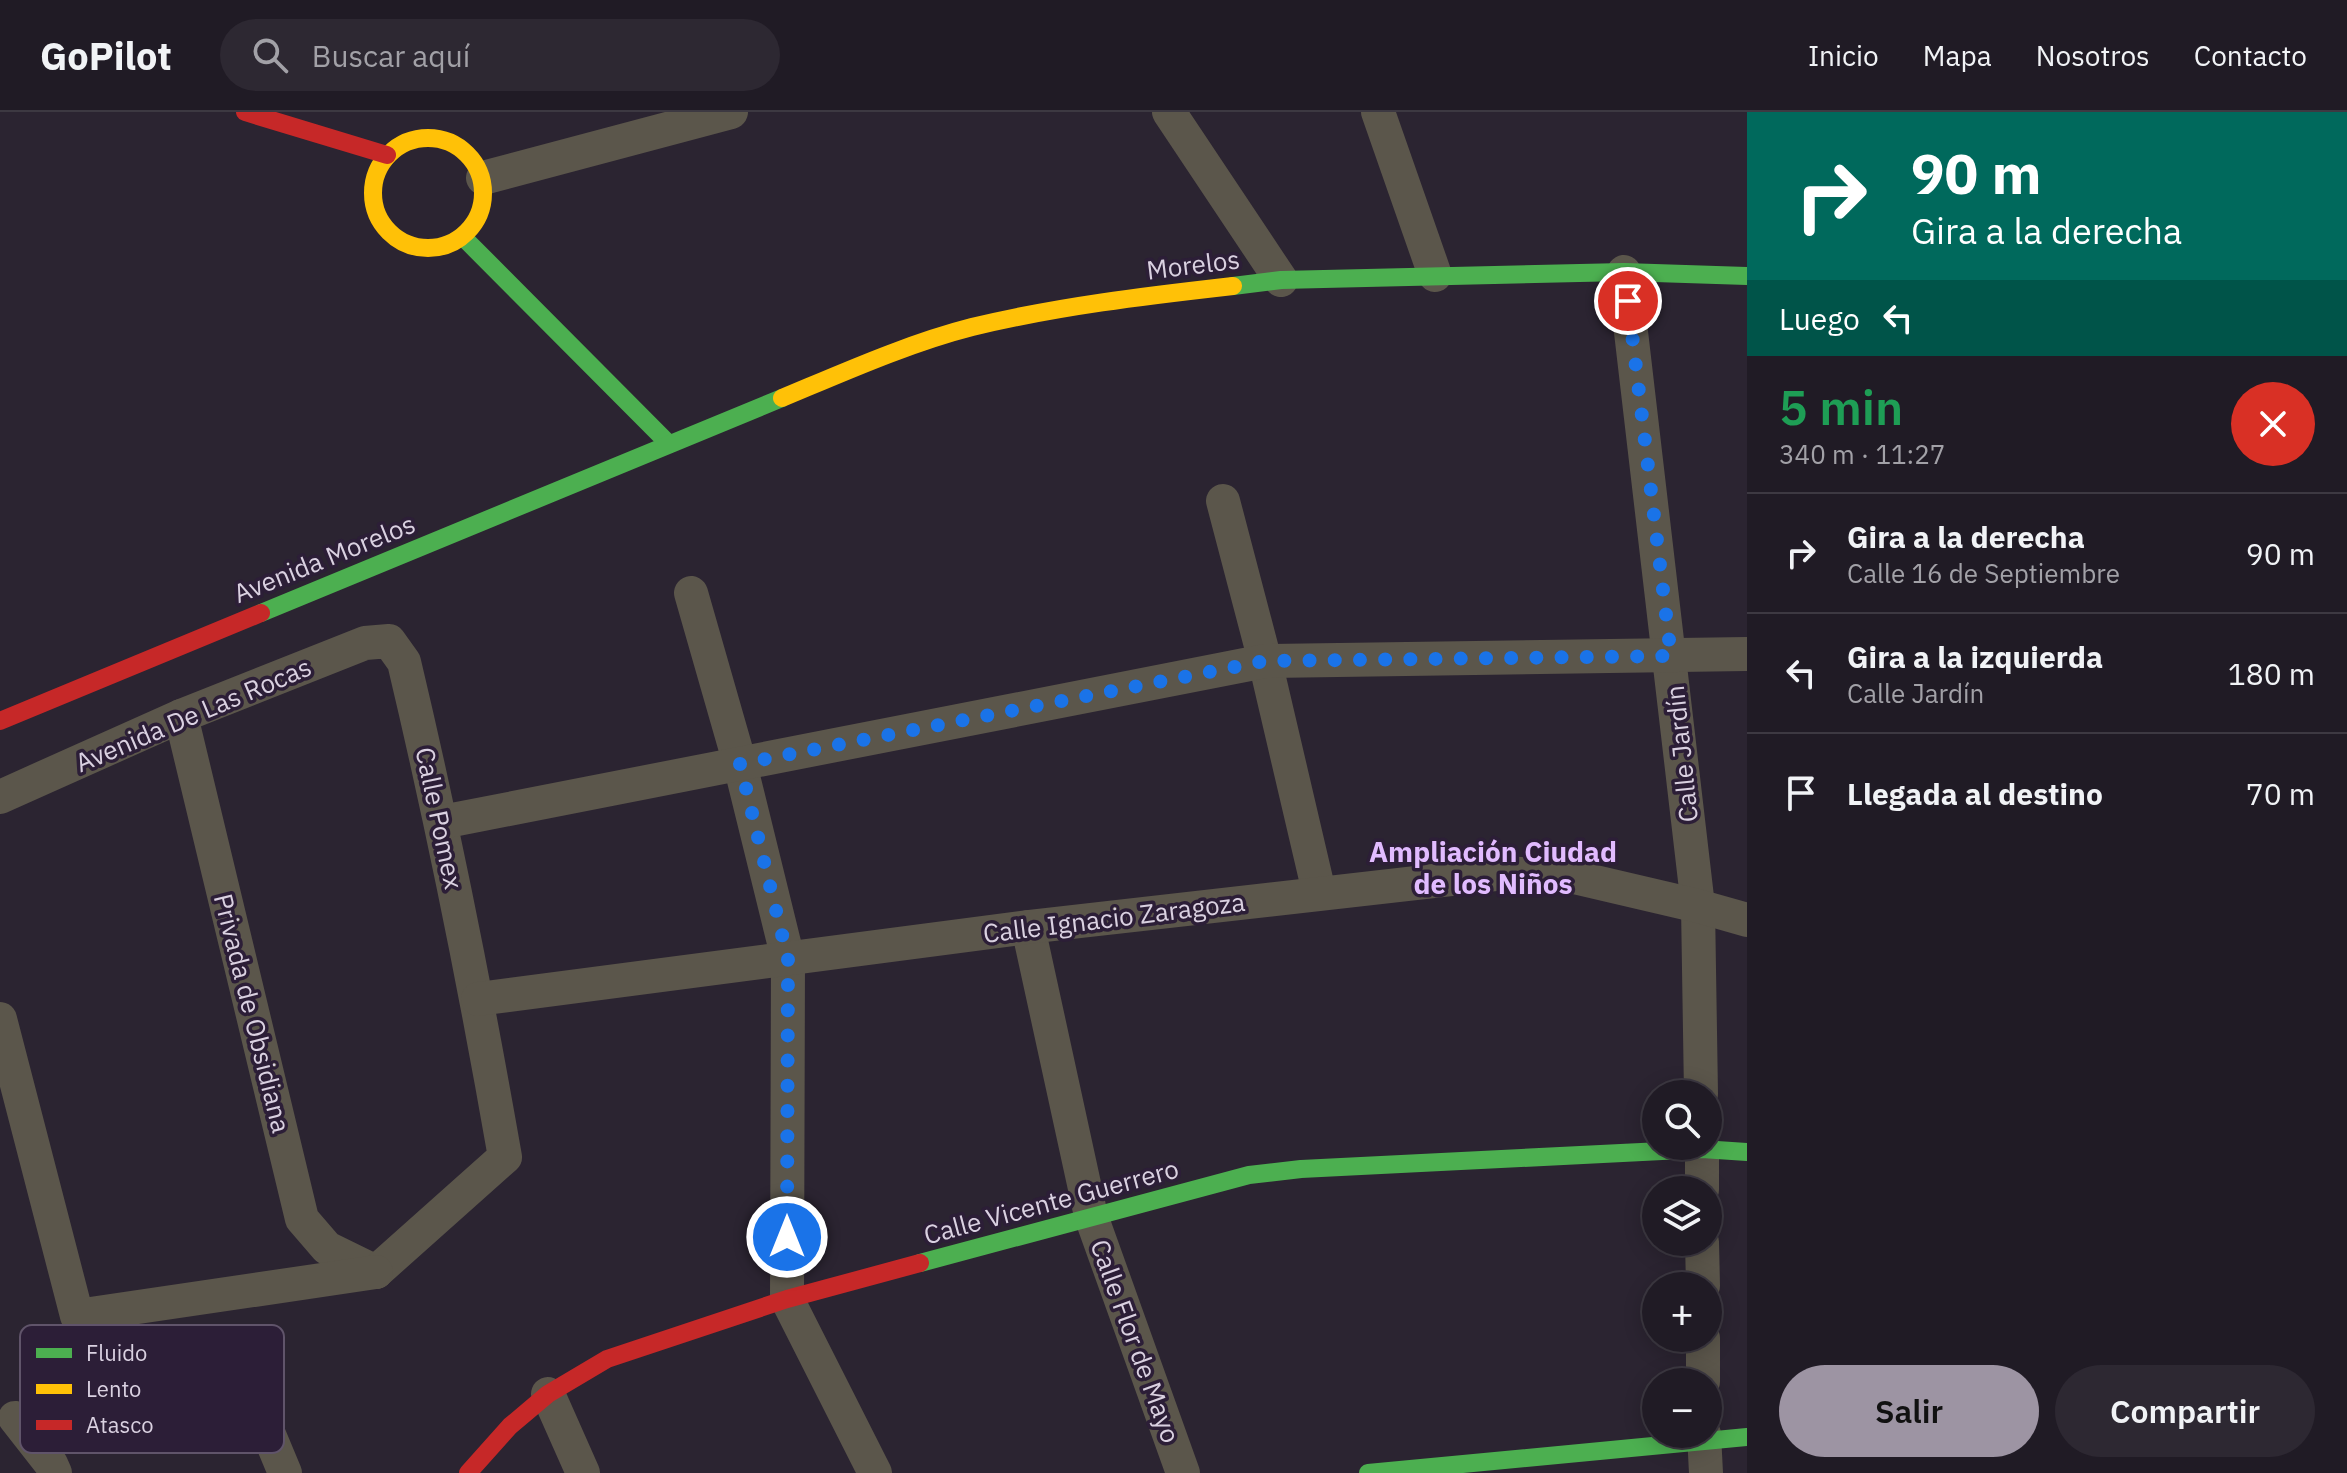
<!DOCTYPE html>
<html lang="es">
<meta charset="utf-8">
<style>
body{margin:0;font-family:"IBM Plex Sans",sans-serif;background:#2d2832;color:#f1f3f6;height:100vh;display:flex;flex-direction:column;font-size:30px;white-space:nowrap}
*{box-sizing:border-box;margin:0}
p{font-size:26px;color:#a2a1a7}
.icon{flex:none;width:44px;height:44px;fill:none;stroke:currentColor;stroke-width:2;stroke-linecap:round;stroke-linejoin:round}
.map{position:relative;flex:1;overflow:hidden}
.sheet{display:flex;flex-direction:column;background:#201b25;width:600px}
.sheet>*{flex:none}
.guide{background:#00695c;color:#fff;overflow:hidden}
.controls{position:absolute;left:1642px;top:968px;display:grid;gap:16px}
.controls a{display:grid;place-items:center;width:80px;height:80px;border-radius:50%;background:#201b25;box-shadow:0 4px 20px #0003,0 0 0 2px #3d3942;font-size:40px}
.pin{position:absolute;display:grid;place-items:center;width:68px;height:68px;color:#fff;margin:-34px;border:4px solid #fff;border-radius:50%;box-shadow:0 2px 8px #0007}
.me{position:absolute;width:88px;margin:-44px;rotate:0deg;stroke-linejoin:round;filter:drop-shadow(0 0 6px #0008)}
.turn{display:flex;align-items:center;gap:28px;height:168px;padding:0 32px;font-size:36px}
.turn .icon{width:104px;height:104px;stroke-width:2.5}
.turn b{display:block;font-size:56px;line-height:68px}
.then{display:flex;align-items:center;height:76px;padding:0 32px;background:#0003;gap:16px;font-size:30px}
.round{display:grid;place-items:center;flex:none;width:84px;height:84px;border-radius:42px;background:#2d2832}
.headline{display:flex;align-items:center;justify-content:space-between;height:136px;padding:0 32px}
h1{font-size:48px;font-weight:600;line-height:60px;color:#1e9e55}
.action{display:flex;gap:16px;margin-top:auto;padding:16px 32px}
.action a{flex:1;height:92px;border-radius:48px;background:#9d94a3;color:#111;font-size:32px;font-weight:600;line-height:92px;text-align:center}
.action a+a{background:#2d2832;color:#f1f3f6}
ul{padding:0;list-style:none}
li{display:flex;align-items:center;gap:24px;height:120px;padding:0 32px;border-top:2px solid #3d3942}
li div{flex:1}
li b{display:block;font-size:30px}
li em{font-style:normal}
header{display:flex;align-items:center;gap:48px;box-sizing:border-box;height:112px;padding:0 40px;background:#201b25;border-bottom:2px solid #3d3942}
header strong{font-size:38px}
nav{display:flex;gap:44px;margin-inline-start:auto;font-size:28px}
.search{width:560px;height:72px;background:#2d2832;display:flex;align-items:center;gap:20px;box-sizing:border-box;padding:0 28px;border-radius:44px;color:#a2a1a7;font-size:30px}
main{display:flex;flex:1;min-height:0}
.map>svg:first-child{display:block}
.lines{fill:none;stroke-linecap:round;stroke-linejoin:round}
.street{stroke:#5b564b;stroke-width:34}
.fast{stroke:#4caf50;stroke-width:18}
.slow{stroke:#ffc107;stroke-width:18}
.jam{stroke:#c62828;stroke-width:18}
.route{stroke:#1a73e8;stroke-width:14;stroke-dasharray:0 25.2}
.labels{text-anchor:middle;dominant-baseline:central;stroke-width:7;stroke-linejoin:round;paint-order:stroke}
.street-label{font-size:26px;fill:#dad1e1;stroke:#2c1e37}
.neighbourhood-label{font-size:28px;font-weight:bold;fill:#e1bbff;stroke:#2c1e37}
.key{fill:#2c1e37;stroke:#60546a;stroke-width:2}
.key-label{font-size:22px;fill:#dad1e1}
</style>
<header>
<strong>GoPilot</strong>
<div class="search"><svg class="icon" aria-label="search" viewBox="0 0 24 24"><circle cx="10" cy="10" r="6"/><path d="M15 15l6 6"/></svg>Buscar aquí</div>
<nav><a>Inicio</a><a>Mapa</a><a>Nosotros</a><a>Contacto</a></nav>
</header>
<main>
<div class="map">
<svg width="1747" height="1361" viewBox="0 0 1747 1361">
<rect width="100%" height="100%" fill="#2b2431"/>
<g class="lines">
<g class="street">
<polyline points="1169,0 1281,168"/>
<polyline points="1378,0 1435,163"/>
<polyline points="483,66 731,0"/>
<polyline points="1624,160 1698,794 1701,982"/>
<polyline points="1223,389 1265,549 1319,780"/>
<polyline points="691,481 740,652 788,847 787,1187 875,1361"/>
<polyline points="181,604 302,1107 327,1136 376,1160"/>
<path d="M0 685 181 604 365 531 389 529 404 550C443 714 476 879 505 1045L376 1160"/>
<polyline points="442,710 1265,549 1747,542"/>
<polyline points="1028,815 1091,1104 1183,1361"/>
<polyline points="478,887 1028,815 1504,761 1574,765 1698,794 1747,808"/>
<polyline points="0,907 77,1204 376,1160"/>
<polyline points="1702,1034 1702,1078"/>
<polyline points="1702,1130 1703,1174"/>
<polyline points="1703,1226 1703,1270"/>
<polyline points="548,1282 583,1361"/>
<polyline points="245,1285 265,1313 285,1361"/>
<polyline points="15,1306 51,1352 55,1361"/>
<polyline points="1704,1322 1706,1361"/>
</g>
<g class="fast">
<polyline points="463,125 669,332"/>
<polyline points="1233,174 1281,168 1624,160 1747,164"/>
<polyline points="261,501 782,286"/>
<polyline points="920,1151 1249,1063 1301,1057 1702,1037 1747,1040"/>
<polyline points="1368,1361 1747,1325"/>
</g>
<g class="slow">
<circle cx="428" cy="81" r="55"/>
<path d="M782 286C842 261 909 231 972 215 1059 194 1145 184 1233 174"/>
</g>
<g class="jam">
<polyline points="245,0 387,43"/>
<polyline points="0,609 261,501"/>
<polyline points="468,1361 510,1314 548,1282 607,1247 787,1187 920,1151"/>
</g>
</g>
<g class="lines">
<polyline class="route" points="787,1125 788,847 740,652 1265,549 1671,544 1628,189"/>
</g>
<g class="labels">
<g class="street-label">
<text transform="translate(1193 152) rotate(-7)">Morelos</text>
<text transform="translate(324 446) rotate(-22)">Avenida Morelos</text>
<text transform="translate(193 602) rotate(-23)">Avenida De Las Rocas</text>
<text transform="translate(1681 642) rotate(-96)">Calle Jardín</text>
<text transform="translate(440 706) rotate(78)">Calle Pomex</text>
<text transform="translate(1114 805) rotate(-7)">Calle Ignacio Zaragoza</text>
<text transform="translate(253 901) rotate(76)">Privada de Obsidiana</text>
<text transform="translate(1051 1089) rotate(-15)">Calle Vicente Guerrero</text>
<text transform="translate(1136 1229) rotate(70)">Calle Flor de Mayo</text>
</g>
<g class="neighbourhood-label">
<text x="1493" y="739">Ampliación Ciudad<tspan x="1493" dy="32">de los Niños</tspan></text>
</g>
</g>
<rect x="20" y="1213" width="264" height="128" rx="12" class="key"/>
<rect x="36" y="1236" width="36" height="10" fill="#4caf50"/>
<rect x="36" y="1272" width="36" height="10" fill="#ffc107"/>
<rect x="36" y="1308" width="36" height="10" fill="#c62828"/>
<g class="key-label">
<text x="86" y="1249">Fluido</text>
<text x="86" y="1285">Lento</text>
<text x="86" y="1321">Atasco</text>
</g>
</svg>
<div class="controls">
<a><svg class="icon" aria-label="search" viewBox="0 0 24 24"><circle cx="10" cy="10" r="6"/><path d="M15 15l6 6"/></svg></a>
<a><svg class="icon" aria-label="layers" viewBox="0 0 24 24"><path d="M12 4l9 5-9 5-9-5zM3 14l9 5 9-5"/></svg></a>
<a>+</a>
<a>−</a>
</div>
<div class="pin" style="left:1628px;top:189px;background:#d93025"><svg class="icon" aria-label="arrive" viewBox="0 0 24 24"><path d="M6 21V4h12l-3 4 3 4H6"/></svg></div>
<svg class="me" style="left:787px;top:1125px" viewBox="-20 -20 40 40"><circle r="17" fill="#1a73e8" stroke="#fff" stroke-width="3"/><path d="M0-11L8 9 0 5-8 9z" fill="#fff"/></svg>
</div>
<section class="sheet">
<div class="guide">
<div class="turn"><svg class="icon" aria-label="right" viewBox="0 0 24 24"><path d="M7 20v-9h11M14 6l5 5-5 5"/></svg><div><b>90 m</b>Gira a la derecha</div></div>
<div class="then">Luego<svg class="icon" aria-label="left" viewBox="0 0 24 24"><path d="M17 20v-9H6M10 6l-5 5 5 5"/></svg></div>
</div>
<div class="headline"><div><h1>5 min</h1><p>340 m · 11:27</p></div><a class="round" style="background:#d93025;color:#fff"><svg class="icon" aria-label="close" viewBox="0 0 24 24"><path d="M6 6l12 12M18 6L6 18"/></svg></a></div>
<ul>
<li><svg class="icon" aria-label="right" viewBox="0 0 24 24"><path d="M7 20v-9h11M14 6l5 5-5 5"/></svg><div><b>Gira a la derecha</b><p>Calle 16 de Septiembre</p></div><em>90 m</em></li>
<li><svg class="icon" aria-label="left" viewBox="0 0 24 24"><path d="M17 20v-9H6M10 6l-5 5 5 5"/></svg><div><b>Gira a la izquierda</b><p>Calle Jardín</p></div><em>180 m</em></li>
<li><svg class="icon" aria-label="arrive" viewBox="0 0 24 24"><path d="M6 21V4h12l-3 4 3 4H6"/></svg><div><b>Llegada al destino</b></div><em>70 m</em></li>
</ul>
<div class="action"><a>Salir</a><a>Compartir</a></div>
</section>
</main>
